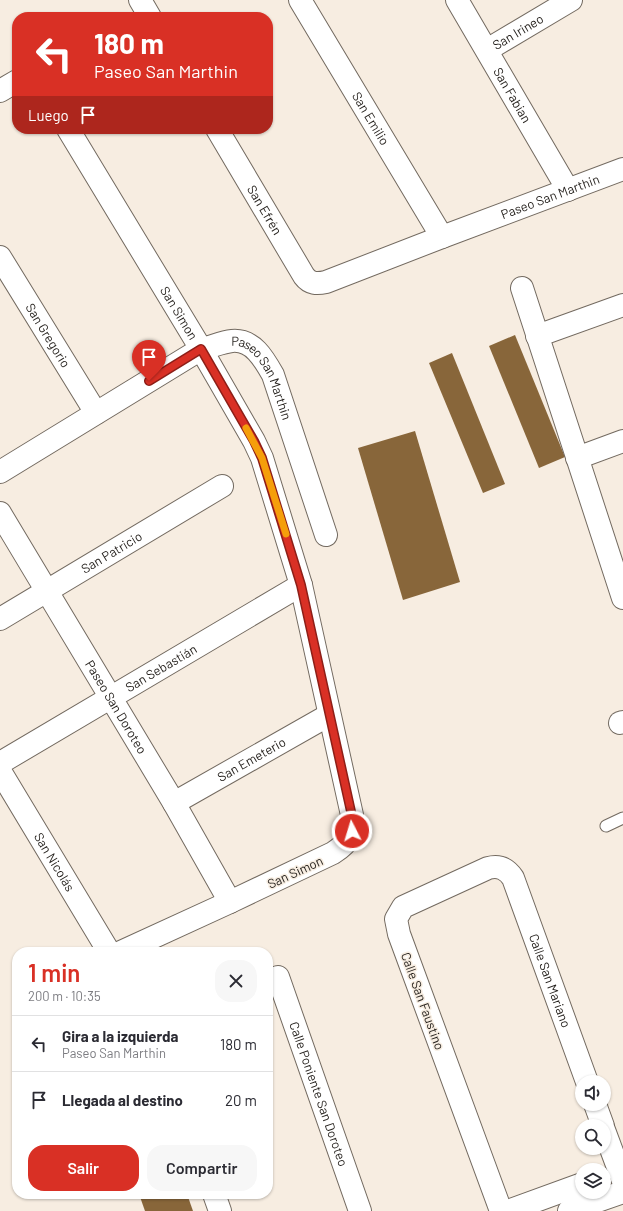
<!DOCTYPE html>
<html lang="es">
<meta charset="utf-8">
<style>
body{margin:0;font-family:Barlow,sans-serif;background:#f7f7f7;color:#2b2b33;height:100vh;display:flex;flex-direction:column;font-size:15px;white-space:nowrap}
*{box-sizing:border-box;margin:0}
p{font-size:13px;color:#7c7c81}
.icon{flex:none;width:22px;height:22px;fill:none;stroke:currentColor;stroke-width:2;stroke-linecap:round;stroke-linejoin:round}
.map{position:relative;flex:1;overflow:hidden}
.details{position:absolute;left:12px;top:947px;width:261px;height:252px;display:flex;flex-direction:column;background:#fff;border-radius:16px;box-shadow:0 1px 3px #0004}
.details>*{flex:none}
.hud{position:absolute;left:12px;top:12px;width:261px;height:122px;border-radius:16px;box-shadow:0 1px 3px #0004;background:#d93025;color:#fff;overflow:hidden}
.fabs{position:absolute;left:575px;top:1075px;display:grid;gap:8px}
.fabs a{display:grid;place-items:center;width:36px;height:36px;border-radius:50%;background:#fff;box-shadow:0 1px 3px #0004;font-size:20px}
.pin{position:absolute;display:grid;place-items:center;width:34px;height:34px;color:#fff;margin:-41px -17px;border-radius:50% 50% 50% 0;rotate:-45deg;box-shadow:0 0 4px #0007}
.pin .icon{rotate:45deg}
.me{position:absolute;width:44px;margin:-22px;rotate:355deg;stroke-linejoin:round;filter:drop-shadow(0 0 3px #0008)}
.turn{display:flex;align-items:center;gap:14px;height:84px;padding:0 16px;font-size:18px}
.turn .icon{width:52px;height:52px;stroke-width:2.5}
.turn b{display:block;font-size:28px;line-height:34px}
.then{display:flex;align-items:center;height:38px;padding:0 16px;background:#0003;gap:8px;font-size:15px}
.round{display:grid;place-items:center;flex:none;width:42px;height:42px;border-radius:16px;background:#f7f7f7}
.overview{display:flex;align-items:center;justify-content:space-between;height:68px;padding:0 16px}
h1{font-size:24px;font-weight:600;line-height:30px;color:#d93025}
.button{display:flex;gap:8px;margin-top:auto;padding:8px 16px}
.button a{flex:1;height:46px;border-radius:16px;background:#d93025;color:#fff;font-size:16px;font-weight:600;line-height:46px;text-align:center}
.button a+a{background:#f7f7f7;color:#2b2b33}
ul{padding:0;list-style:none}
li{display:flex;align-items:center;gap:12px;height:56px;padding:0 16px;border-top:1px solid #e1e1e2}
li div{flex:1}
li b{display:block;font-size:15px}
li em{font-style:normal}
.map>svg:first-child{display:block}
.building{fill:#88663a}
.lines{fill:none;stroke-linecap:round;stroke-linejoin:round}
.lane-casing{stroke:#736a60;stroke-width:13}
.street-casing{stroke:#736a60;stroke-width:24}
.lane{stroke:#fff;stroke-width:11}
.street{stroke:#fff;stroke-width:22}
.route-casing{stroke:#8d1f18;stroke-width:10}
.route{stroke:#d93025;stroke-width:7}
.slow{stroke:#f59e0b;stroke-width:7}
.labels{text-anchor:middle;dominant-baseline:central;stroke-width:3;stroke-linejoin:round;paint-order:stroke}
.street-label{font-size:13px;fill:#231f1b;stroke:#f7ede1}
</style>
<div class="map">
<svg width="623" height="1211" viewBox="0 0 623 1211">
<rect width="100%" height="100%" fill="#f7ede1"/>
<g class="building">
<polygon points="515,335 565,457 539,468 489,346"/>
<polygon points="452,353 505,484 483,493 429,363"/>
<polygon points="415,431 460,582 403,600 358,448"/>
<polygon points="139,1194 187,1194 193,1211 145,1211"/>
</g>
<g class="lines">
<g class="lane-casing">
<polyline id="lane" points="606,826 623,818"/>
</g>
<g class="street-casing">
<g id="street">
<polyline points="140,0 150,17"/>
<path id="s1" d="M300 0 442 237"/>
<path id="s2" d="M457 0 568 190"/>
<path id="s3" d="M487 50 571 0"/>
<polyline points="0,91 17,81"/>
<path id="s4" d="M68 129 201 349 254 441 262 458 301 585 352 815C353 835 350 842 333 853L230 902 121 952"/>
<path id="s5" d="M217 129 304 276C310 284 317 284 326 282L442 237 623 169"/>
<path id="s6" d="M0 257 96 413"/>
<polyline points="522,288 623,598"/>
<polyline points="537,336 623,305"/>
<polyline points="577,458 623,441"/>
<path id="s7" d="M0 472 201 349C211 347 222 342 232 341 253 339 264 359 273 375L326 535"/>
<path id="s8" d="M0 513 174 803 230 902"/>
<path id="s9" d="M0 619 222 486"/>
<polyline points="620,723 623,722"/>
<path id="s10" d="M0 763 301 585"/>
<path id="s11" d="M0 771 109 952"/>
<path id="s12" d="M174 803 329 715"/>
<path id="s13" d="M278 977 360 1211"/>
<polyline points="595,1104 603,1126"/>
<polyline points="604,1130 623,1181"/>
<polyline points="214,1194 220,1211"/>
<path id="s14" d="M501 1211 399 934 396 919 403 907 488 868C499 865 507 869 513 878L587 1082"/>
<polyline points="508,1211 582,1184"/>
<polyline points="569,1211 623,1192"/>
</g>
</g>
<use href="#lane" class="lane"/>
<use href="#street" class="street"/>
</g>
<g class="lines">
<g class="route-casing">
<polyline id="route" points="149,381 201,349 254,441 262,458 301,585 352,816 352,831"/>
</g>
<use href="#route" class="route"/>
<polyline class="slow" points="246,428 262,458 286,534"/>
</g>
<g class="labels">
<g class="street-label">
<text stroke="none"><textPath href="#s3" startOffset="36">San Irineo</textPath></text>
<text stroke="none"><textPath href="#s2" startOffset="110">San Fabian</textPath></text>
<text stroke="none"><textPath href="#s1" startOffset="138">San Emilio</textPath></text>
<text stroke="none"><textPath href="#s5" startOffset="435">Paseo San Marthin</textPath></text>
<text stroke="none"><textPath href="#s5" startOffset="94">San Efrén</textPath></text>
<text stroke="none"><textPath href="#s4" startOffset="215">San Simon</textPath></text>
<text stroke="none"><textPath href="#s6" startOffset="92">San Gregorio</textPath></text>
<text stroke="none"><textPath href="#s7" startOffset="319">Paseo San Marthin</textPath></text>
<text stroke="none"><textPath href="#s9" startOffset="130">San Patricio</textPath></text>
<text stroke="none"><textPath href="#s10" startOffset="187">San Sebastián</textPath></text>
<text stroke="none"><textPath href="#s8" startOffset="226">Paseo San Doroteo</textPath></text>
<text stroke="none"><textPath href="#s12" startOffset="89">San Emeterio</textPath></text>
<text stroke="none"><textPath href="#s11" startOffset="106">San Nicolás</textPath></text>
<text transform="translate(295 872) rotate(-25)">San Simon</text>
<text stroke="none"><textPath href="#s14" startOffset="556">Calle San Mariano</textPath></text>
<text transform="translate(423 1001) rotate(70)">Calle San Faustino</text>
<text stroke="none"><textPath href="#s13" startOffset="124">Calle Poniente San Doroteo</textPath></text>
</g>
</g>
</svg>
<div class="fabs">
<a><svg class="icon" aria-label="sound" viewBox="0 0 24 24"><path d="M4 9h4l5-4v14l-5-4H4zM17 9q2 3 0 6"/></svg></a>
<a><svg class="icon" aria-label="search" viewBox="0 0 24 24"><circle cx="10" cy="10" r="6"/><path d="M15 15l6 6"/></svg></a>
<a><svg class="icon" aria-label="layers" viewBox="0 0 24 24"><path d="M12 4l9 5-9 5-9-5zM3 14l9 5 9-5"/></svg></a>
</div>
<div class="pin" style="left:149px;top:381px;background:#d93025"><svg class="icon" aria-label="arrive" viewBox="0 0 24 24"><path d="M6 21V4h12l-3 4 3 4H6"/></svg></div>
<svg class="me" style="left:352px;top:831px" viewBox="-20 -20 40 40"><circle r="17" fill="#d93025" stroke="#fff" stroke-width="3"/><path d="M0-11L8 9 0 5-8 9z" fill="#fff"/></svg>
<div class="hud">
<div class="turn"><svg class="icon" aria-label="left" viewBox="0 0 24 24"><path d="M17 20v-9H6M10 6l-5 5 5 5"/></svg><div><b>180 m</b>Paseo San Marthin</div></div>
<div class="then">Luego<svg class="icon" aria-label="arrive" viewBox="0 0 24 24"><path d="M6 21V4h12l-3 4 3 4H6"/></svg></div>
</div>
<section class="details">
<div class="overview"><div><h1>1 min</h1><p>200 m · 10:35</p></div><a class="round"><svg class="icon" aria-label="close" viewBox="0 0 24 24"><path d="M6 6l12 12M18 6L6 18"/></svg></a></div>
<ul>
<li><svg class="icon" aria-label="left" viewBox="0 0 24 24"><path d="M17 20v-9H6M10 6l-5 5 5 5"/></svg><div><b>Gira a la izquierda</b><p>Paseo San Marthin</p></div><em>180 m</em></li>
<li><svg class="icon" aria-label="arrive" viewBox="0 0 24 24"><path d="M6 21V4h12l-3 4 3 4H6"/></svg><div><b>Llegada al destino</b></div><em>20 m</em></li>
</ul>
<div class="button"><a>Salir</a><a>Compartir</a></div>
</section>
</div>
